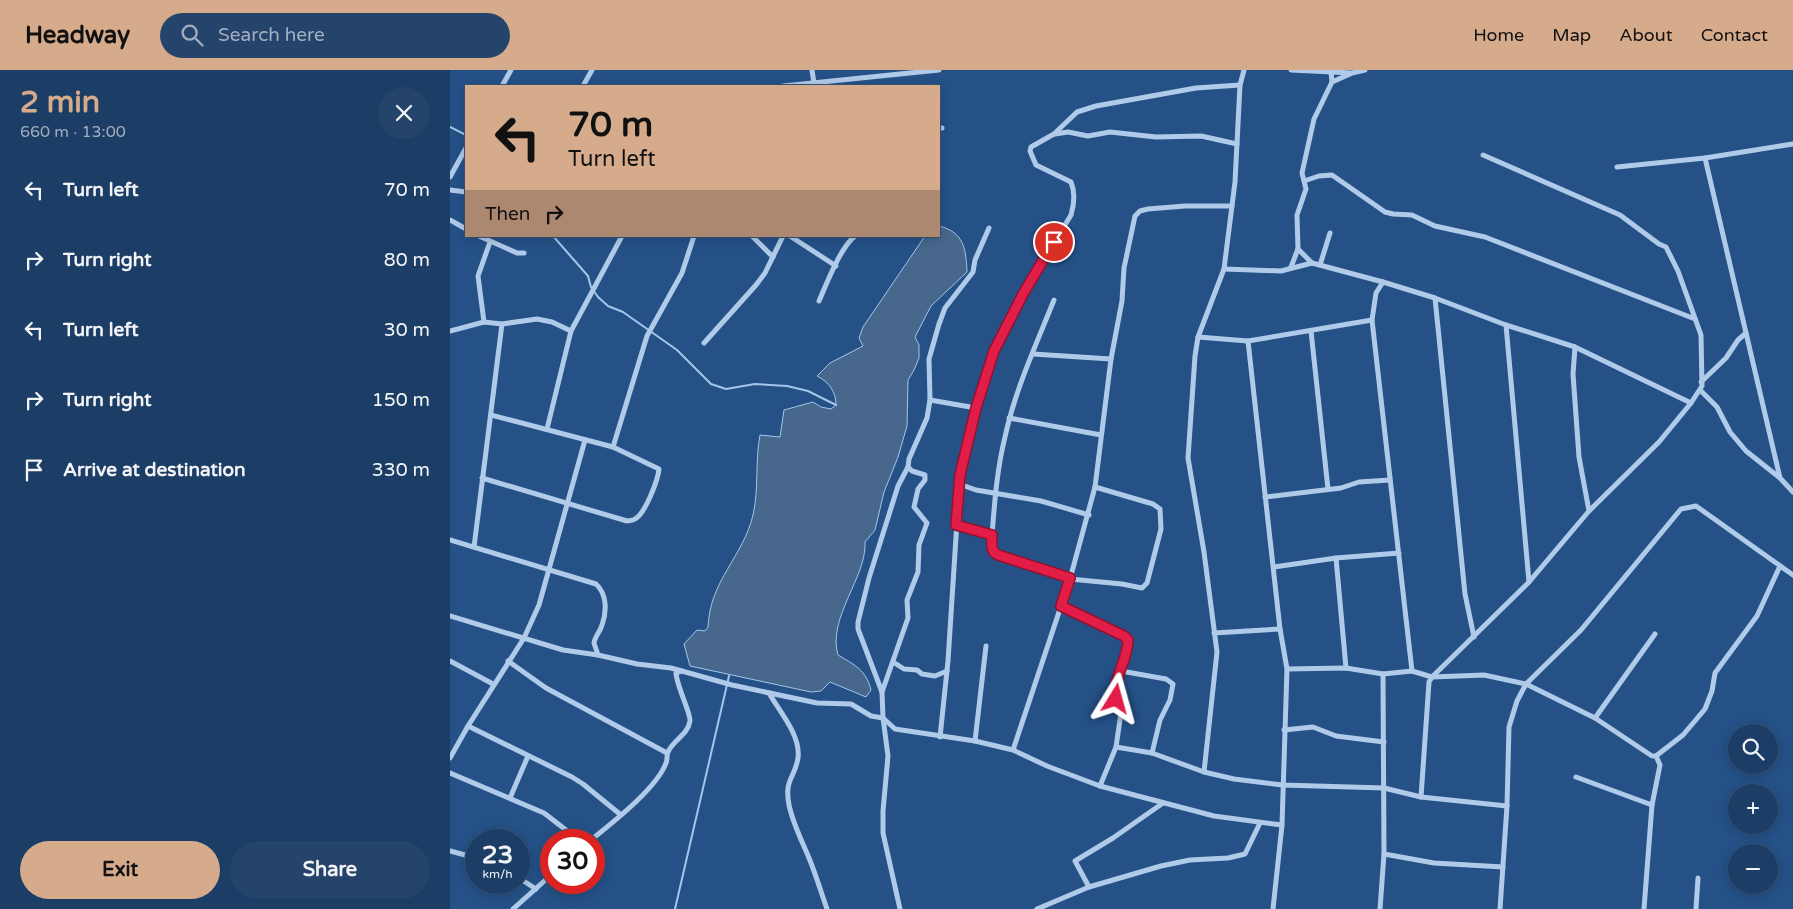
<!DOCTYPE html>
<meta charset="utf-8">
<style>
body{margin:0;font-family:"Varela Round",sans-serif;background:#25446b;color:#f1f3f6;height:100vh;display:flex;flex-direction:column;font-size:19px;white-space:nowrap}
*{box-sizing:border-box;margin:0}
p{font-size:16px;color:#a0aebf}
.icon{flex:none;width:28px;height:28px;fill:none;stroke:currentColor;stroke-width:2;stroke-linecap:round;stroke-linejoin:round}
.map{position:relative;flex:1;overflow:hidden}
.sheet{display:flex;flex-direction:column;background:#1c3d65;width:450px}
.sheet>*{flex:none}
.guide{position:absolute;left:15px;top:15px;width:475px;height:152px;border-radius:0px;box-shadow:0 2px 12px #0003,0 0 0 1px #3a5679;background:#d6ab8b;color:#111;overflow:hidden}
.buttons{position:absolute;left:1278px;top:654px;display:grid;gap:10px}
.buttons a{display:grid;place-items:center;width:50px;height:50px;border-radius:50%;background:#1c3d65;box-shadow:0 2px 12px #0003,0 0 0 1px #3a5679;font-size:25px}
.speed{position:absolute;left:15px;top:759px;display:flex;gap:10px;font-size:25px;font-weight:700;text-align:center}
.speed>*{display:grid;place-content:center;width:65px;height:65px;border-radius:50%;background:#1c3d65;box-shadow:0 2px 12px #0003,0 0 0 1px #3a5679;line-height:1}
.speed small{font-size:12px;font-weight:400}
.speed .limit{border:8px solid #d22;background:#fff;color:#111}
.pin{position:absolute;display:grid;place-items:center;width:42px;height:42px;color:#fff;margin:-21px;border:2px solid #fff;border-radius:50%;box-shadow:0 1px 5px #0007}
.me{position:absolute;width:55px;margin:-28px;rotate:8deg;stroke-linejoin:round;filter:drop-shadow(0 0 4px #0008)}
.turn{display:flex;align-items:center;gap:18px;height:105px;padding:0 20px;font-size:22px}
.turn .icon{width:65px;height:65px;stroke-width:2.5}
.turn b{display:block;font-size:35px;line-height:42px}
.then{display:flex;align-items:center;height:48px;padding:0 20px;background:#0003;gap:10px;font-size:19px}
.round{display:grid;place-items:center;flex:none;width:52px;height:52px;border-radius:26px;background:#25446b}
.head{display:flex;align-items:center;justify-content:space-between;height:85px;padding:0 20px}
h1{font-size:30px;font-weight:700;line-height:38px;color:#d6ab8b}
.primary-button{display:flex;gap:10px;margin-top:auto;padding:10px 20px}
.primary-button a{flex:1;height:58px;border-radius:30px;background:#d6ab8b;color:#111;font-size:20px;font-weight:700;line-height:58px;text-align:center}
.primary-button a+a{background:#25446b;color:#f1f3f6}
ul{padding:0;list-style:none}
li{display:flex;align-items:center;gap:15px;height:70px;padding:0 20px}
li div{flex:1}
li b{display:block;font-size:19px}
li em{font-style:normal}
header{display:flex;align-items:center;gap:30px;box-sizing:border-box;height:70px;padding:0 25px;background:#d6ab8b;color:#111}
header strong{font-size:24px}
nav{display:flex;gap:28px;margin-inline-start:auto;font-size:18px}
.search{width:350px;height:45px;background:#25446b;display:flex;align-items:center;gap:12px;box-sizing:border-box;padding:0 18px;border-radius:28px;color:#a0aebf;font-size:19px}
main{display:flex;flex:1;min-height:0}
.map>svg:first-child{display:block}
.water{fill:#47678d;stroke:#a4c6ea}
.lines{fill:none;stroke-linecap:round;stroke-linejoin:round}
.stream{stroke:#a4c6ea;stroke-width:2}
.street{stroke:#b0cbe9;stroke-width:5}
.route-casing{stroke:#92132f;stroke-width:12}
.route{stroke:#e11d48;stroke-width:9}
</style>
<header>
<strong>Headway</strong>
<div class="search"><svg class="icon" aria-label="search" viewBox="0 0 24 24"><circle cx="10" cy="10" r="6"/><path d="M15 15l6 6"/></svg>Search here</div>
<nav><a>Home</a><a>Map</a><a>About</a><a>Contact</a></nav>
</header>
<main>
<section class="sheet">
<div class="head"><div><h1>2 min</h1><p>660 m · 13:00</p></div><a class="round"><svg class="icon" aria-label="close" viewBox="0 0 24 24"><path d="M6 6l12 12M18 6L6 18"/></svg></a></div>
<ul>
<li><svg class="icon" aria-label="left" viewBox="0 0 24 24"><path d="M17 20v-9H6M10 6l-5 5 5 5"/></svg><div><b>Turn left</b></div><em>70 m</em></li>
<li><svg class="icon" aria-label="right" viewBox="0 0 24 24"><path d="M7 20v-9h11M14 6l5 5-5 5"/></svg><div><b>Turn right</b></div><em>80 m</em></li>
<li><svg class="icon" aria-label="left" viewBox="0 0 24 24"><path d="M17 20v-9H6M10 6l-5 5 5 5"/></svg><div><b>Turn left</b></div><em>30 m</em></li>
<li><svg class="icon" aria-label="right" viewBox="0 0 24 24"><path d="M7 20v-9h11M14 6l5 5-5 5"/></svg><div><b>Turn right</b></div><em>150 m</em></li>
<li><svg class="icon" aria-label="arrive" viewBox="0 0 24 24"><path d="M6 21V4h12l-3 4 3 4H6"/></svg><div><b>Arrive at destination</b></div><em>330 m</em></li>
</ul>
<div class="primary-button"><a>Exit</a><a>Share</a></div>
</section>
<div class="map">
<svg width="1343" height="839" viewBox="0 0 1343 839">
<rect width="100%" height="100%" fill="#255187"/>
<path class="water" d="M489 156C514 162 516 179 517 202L481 236 465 267 469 275V288L464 300 458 310 457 356 448 387 434 422 425 460 415 472C417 507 377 548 388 585 405 595 416 600 421 620L416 627 380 612 371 621 361 622 240 596 234 574 247 560 255 561 258 557C260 510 293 487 303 445 309 419 305 391 310 365L330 367 334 340 363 332 371 337 381 339 386 335C386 322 379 312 367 306L380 293 413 276 409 268 413 257 475 166H489Z"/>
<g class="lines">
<g class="stream">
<polyline points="0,57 16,65"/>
<polyline points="103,166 138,206 141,217 148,227 158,236 173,242 227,280 261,314 276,319 305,314 337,316 358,321 386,335"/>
<polyline points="225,839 279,606"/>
</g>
<g class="street">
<polyline points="362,0 364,13"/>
<polyline points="841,0 902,3 915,0"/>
<polyline points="882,12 900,4"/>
<polyline points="52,16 61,0"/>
<polyline points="133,16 142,0"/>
<polyline points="333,16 489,0"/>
<polyline points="489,58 492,58"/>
<polyline points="605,64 618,62 638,66 660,62 706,67 751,66 787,74"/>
<polyline points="1255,88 1330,408 1343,422"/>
<polyline points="1167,97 1255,88 1343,74"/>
<polyline points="0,107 16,78"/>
<polyline points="854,111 869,106 882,105 935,142 943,144 962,145 985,156 1035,167 1245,249"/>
<polyline points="0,120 16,122"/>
<polyline points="0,150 16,159"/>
<polyline points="539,158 525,190 523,202 495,238 489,254 479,289 480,330 477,348 459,389 458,397 448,416 419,508 408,552 408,559 432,622 433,648 445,659 525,671 563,680 597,696 650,716 764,746 832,755"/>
<polyline points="29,166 67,183 74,183"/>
<polyline points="302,166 323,187"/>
<polyline points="340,166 386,196"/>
<polyline points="848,179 862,193"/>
<polyline points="870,195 880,163"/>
<polyline points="841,197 848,179 847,145 856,119 852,103 864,49 882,12 881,2"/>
<polyline points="774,199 831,201 862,193 933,212 985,228 1056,255 1125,277 1241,333"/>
<polyline points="933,212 926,223 922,250 962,601"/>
<polyline points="985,228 1015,524 1024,567"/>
<path d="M604 230C586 275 565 320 555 367 546 403 544 441 541 478L544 483 620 509 672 514 692 518 697 513 711 459 710 439 703 434 645 417"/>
<path d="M369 231C377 213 390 178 405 166"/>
<polyline points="34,252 28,206 40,172"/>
<polyline points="1056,255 1079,512"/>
<polyline points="0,261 34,252 52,254 87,249 102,252 121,261"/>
<polyline points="861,261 878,419"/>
<polyline points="748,267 798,271 922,250"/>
<polyline points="798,271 830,559 837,599 832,755 823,839"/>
<polyline points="254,273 306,215 315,203 333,166"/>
<polyline points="1125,277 1123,304 1129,387 1139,441"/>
<polyline points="583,284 661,289"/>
<polyline points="1251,312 1276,288 1288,270 1296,263"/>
<polyline points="1250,320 1267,337 1280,362 1296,381 1330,408"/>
<polyline points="480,330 526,338"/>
<polyline points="559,348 651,365"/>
<polyline points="97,359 121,261 172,166"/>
<polyline points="163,377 197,266 232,203 244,166"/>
<path d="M32 408 177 451C180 450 182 451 185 449 195 444 208 410 209 399L163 377 41 345"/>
<polyline points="509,414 526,420 591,431 639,445"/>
<polyline points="815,427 891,418 909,412 940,410"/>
<polyline points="507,455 542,465"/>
<path d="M0 470 146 514C157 524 157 541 152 555 150 562 145 566 144 573L148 585"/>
<polyline points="24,477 52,254"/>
<polyline points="886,488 896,598"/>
<polyline points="824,497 886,488 949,483"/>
<polyline points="611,537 674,566 678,570 678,578 664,620 671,643 666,677 650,716"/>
<polyline points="0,546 113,580 148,585 187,594 221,598 282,615 367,633 401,634 421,646 433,648 438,686 433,741 433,763 450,839"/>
<polyline points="764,563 830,559"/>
<polyline points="0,591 43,614"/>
<polyline points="58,591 96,618 217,683"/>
<polyline points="443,592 454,599 467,600 472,604 485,606 497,601"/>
<polyline points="837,599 896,598 933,604 962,601 982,607 1034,605 1076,614 1145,648 1202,686 1206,686 1210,695 1202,735 1194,839"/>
<polyline points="671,601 716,609 723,614 720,630 710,650 702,683"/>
<polyline points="432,622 458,548 457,530 468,502 469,475 477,453 464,437 468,419 475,410 475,405 462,401 458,397"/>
<path d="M319 623C329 641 351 665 348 688 345 708 334 709 339 735 343 754 352 771 359 788 366 805 371 822 377 839"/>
<polyline points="1145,648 1205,564"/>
<polyline points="18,656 122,707 133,714 171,745"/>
<polyline points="834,660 863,657 886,666 934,672"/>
<path d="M490 667 498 591 510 405 526 338 544 281 573 224 621 145C624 135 625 122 621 112L586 95 580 81 581 77 604 64 627 42 646 36 746 18 790 15"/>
<polyline points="525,671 536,576"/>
<polyline points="666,677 702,683 754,702 784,709 832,715 934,718 971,727 1057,736"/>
<polyline points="563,680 620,509 645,417 661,289 672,231 674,198 685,146 690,141 698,139 735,136 782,136"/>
<polyline points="1206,686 1233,665 1255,639 1262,621 1265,603 1307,546 1330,496"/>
<polyline points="0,688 18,656 74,568 89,535 135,370"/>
<polyline points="754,702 767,582 754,482 738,388 745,286 748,267 774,199 785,112 790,15 794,0"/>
<polyline points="0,703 94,743 129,770"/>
<polyline points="1126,707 1202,735"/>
<polyline points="971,727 979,612 982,607 1079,512 1139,441 1209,372 1241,333 1252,316 1251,265 1228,201 1216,177 1209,174 1170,145 1033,85"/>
<polyline points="60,728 78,686"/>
<path d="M141 770C162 753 207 718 216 693 218 690 216 685 218 682 223 670 238 665 240 651 241 644 227 617 226 603L232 601"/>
<polyline points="0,781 26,788"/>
<polyline points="934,784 984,793 1053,797"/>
<polyline points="69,808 86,819"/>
<polyline points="639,817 625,791 663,768 713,733"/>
<polyline points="63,839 101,805"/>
<polyline points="587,839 639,817 711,796 740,790 778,788 795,784 810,753"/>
<polyline points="930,839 934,784 933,604"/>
<polyline points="1050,839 1057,736 1059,657 1067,631 1076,614 1131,560 1231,439 1246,436 1343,505"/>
<polyline points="1246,839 1248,808"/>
</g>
</g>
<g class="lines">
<g class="route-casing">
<path id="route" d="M604 172 573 224 544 281 526 338 510 405 506 455 542 465C542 474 540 481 548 485L620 508 611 536 674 566 678 570C678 590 662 609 666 629"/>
</g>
<use href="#route" class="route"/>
</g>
</svg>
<div class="buttons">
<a><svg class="icon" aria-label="search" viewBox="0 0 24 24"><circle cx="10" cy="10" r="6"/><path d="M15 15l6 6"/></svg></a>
<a>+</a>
<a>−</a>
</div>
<div class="speed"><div>23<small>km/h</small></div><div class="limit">30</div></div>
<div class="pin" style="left:604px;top:172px;background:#d93025"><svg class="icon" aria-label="arrive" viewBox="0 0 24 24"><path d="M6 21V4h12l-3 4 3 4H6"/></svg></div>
<svg class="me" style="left:666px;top:629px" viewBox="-20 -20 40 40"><path d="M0-17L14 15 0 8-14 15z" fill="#e11d48" stroke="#fff" stroke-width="4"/></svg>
<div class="guide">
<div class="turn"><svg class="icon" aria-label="left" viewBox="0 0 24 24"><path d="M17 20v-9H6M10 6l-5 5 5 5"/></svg><div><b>70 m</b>Turn left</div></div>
<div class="then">Then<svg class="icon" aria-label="right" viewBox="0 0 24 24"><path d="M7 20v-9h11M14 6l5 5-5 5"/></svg></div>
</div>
</div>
</main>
